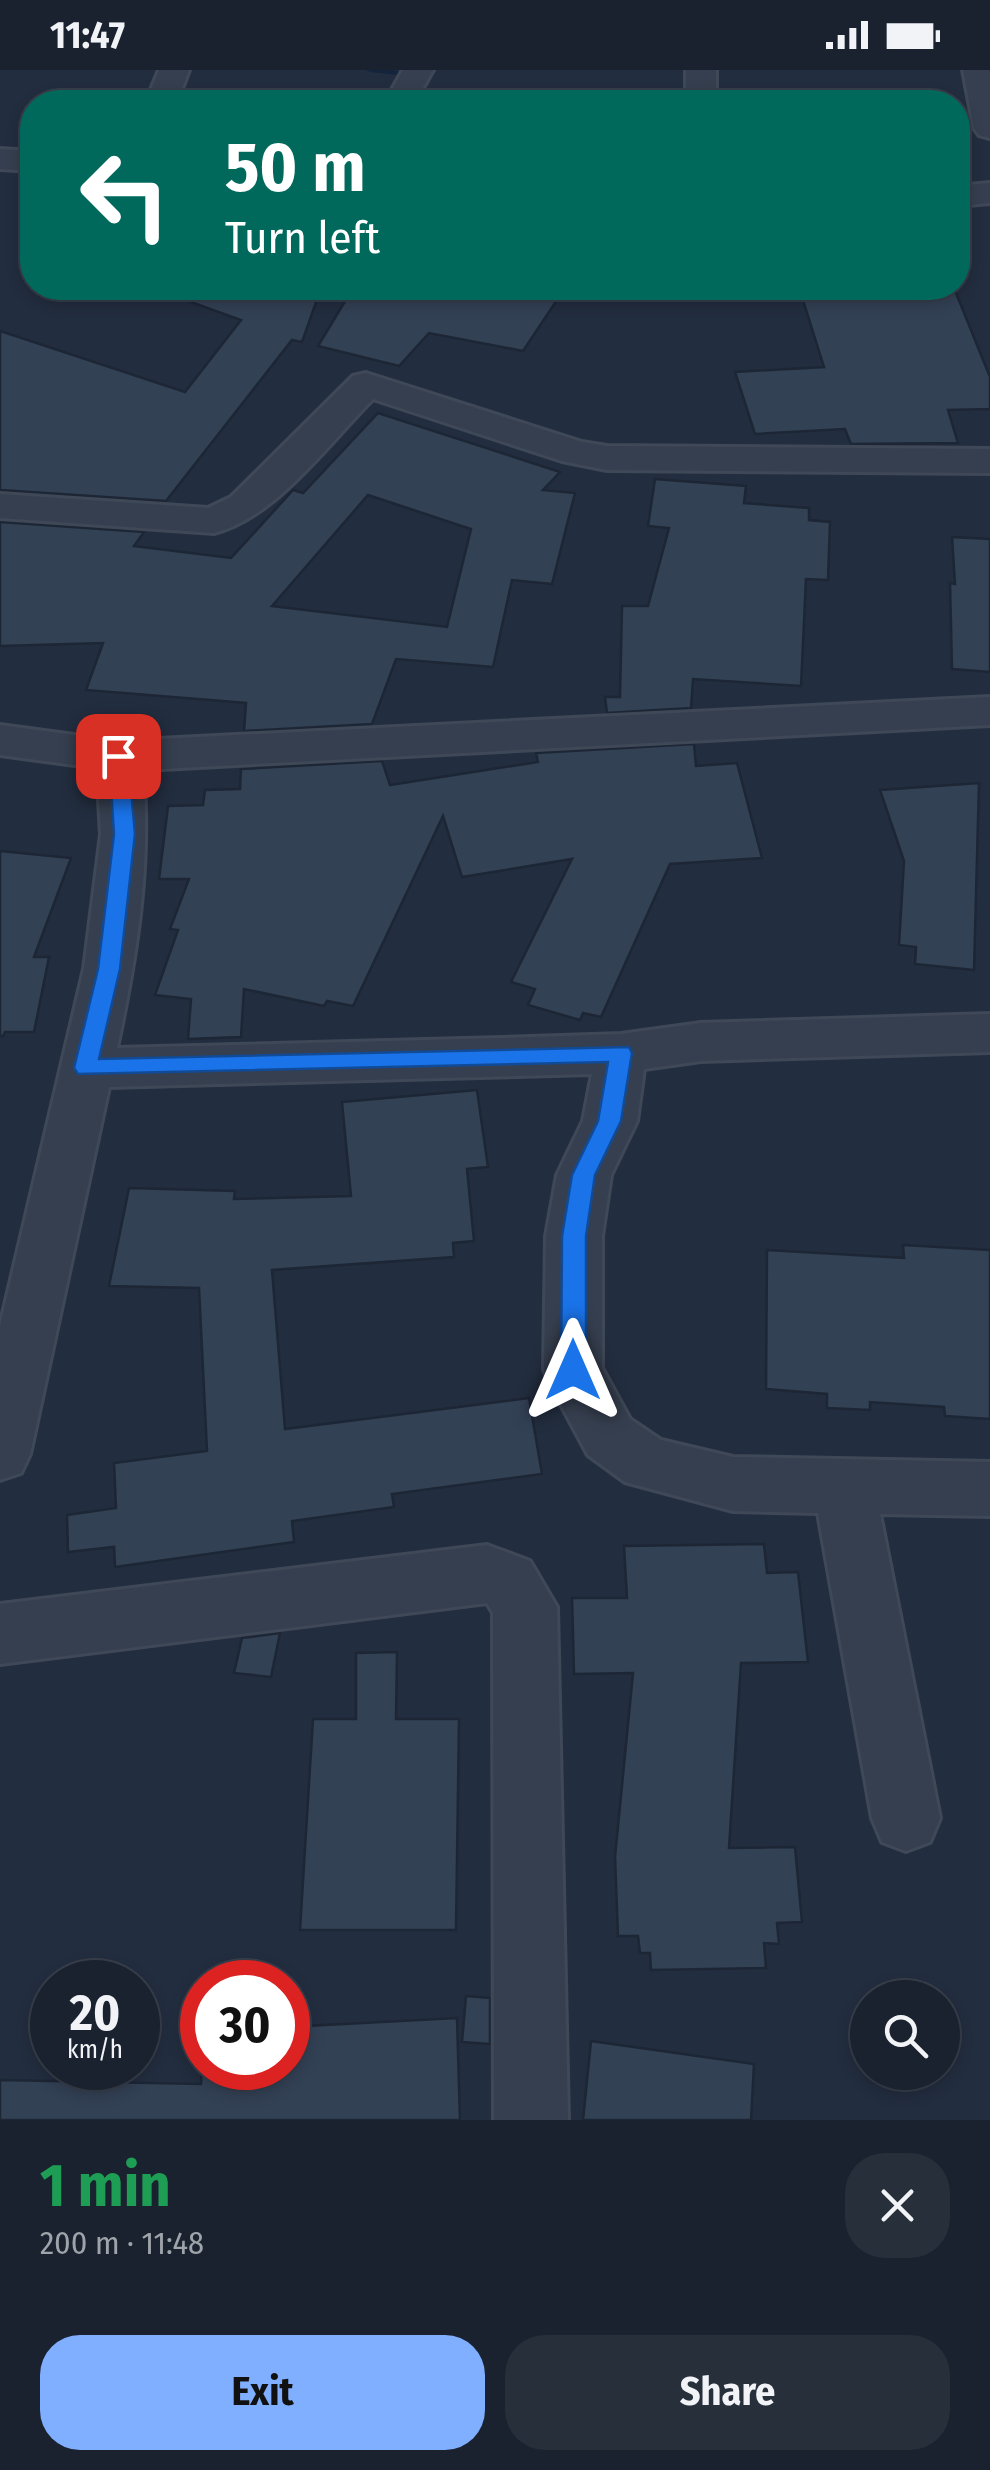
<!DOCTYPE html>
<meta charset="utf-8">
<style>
body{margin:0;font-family:"Fira Sans Condensed",sans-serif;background:#272f3b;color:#f1f3f6;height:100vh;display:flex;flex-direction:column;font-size:38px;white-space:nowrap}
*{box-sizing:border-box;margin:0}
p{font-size:32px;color:#9fa4aa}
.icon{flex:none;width:55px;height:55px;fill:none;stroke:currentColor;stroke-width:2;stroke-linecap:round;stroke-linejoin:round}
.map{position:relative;height:2050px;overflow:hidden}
.drawer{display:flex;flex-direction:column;background:#1a222f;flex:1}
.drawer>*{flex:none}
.guide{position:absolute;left:20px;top:20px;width:950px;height:210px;border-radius:40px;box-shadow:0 5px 15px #0003,0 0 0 2px #383f4b;background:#00695c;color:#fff;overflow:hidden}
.buttons{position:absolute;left:850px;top:1910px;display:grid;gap:20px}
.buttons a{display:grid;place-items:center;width:110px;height:110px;border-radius:50%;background:#1a222f;box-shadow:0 5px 15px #0003,0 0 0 2px #383f4b;font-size:50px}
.speed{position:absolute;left:30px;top:1890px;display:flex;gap:20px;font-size:50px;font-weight:700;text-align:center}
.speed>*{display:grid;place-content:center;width:130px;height:130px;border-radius:50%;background:#1a222f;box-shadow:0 5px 15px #0003,0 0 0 2px #383f4b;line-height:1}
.speed small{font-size:25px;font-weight:400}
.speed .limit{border:15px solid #d22;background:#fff;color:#111}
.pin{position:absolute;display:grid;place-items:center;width:85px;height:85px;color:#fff;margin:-42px;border-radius:20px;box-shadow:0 5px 15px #0006}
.me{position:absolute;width:110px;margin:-55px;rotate:0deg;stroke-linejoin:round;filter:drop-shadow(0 0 8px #0008)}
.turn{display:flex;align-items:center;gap:35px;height:210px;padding:0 40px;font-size:45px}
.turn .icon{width:130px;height:130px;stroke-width:2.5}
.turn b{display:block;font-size:70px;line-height:85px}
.round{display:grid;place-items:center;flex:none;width:105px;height:105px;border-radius:40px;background:#272f3b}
.head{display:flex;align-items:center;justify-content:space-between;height:170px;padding:0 40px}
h1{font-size:60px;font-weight:700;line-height:75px;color:#1e9e55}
.primary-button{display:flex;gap:20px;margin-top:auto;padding:20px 40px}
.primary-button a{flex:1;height:115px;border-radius:40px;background:#81afff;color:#111;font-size:40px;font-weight:700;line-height:115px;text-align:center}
.primary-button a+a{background:#272f3b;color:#f1f3f6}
.status{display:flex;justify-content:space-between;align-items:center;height:70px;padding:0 50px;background:#1a222f;direction:ltr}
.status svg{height:28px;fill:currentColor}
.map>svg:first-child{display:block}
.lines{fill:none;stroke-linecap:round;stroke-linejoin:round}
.stream{fill:#14243d;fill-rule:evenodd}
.building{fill:#334155;stroke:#1d2635;stroke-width:2.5;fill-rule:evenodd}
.minor-casing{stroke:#3f4857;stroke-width:6}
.minor{fill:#363f4f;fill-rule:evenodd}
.route{fill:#1a73e8;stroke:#114b97;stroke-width:2.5}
</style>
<div class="status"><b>11:47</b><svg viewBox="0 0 49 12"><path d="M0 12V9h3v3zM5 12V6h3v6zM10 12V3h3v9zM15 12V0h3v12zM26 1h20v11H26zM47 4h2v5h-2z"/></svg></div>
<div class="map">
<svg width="990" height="2050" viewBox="0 0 990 2050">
<rect width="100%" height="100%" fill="#222d3f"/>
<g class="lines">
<polygon class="stream" points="366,0 393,0 411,4 407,6 370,2"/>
</g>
<g class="building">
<polygon points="167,218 321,218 302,272 292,270 166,431 0,420 0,261 185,322 241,250 166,223"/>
<polygon points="353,218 565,218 523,281 429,263 399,296 318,276"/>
<polygon points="903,218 954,218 990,307 990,339 948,340 958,373 851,374 845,359 755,364 735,302 824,297 802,227 905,224"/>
<path d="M378 343 560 402 543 420 575 423 552 514 512 510 493 597 396 589 372 654 244 661 246 633 86 620 103 573 0 576V452L144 462 134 476 231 488 293 420 303 423ZM368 425 471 459 447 557 272 536Z"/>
<polygon points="655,409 746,416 744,433 809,438 809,450 830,452 828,510 806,509 801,616 693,609 691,638 607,643 605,627 620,627 622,536 648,536 669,458 648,456"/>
<polygon points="952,467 990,469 990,602 952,599 950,513 955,514"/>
<polygon points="694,674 696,696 737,693 762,788 670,794 601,947 583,943 580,950 528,935 535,919 511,912 572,789 462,807 443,746 353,936 327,931 324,936 244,919 241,967 188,969 191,929 155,925 178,860 170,859 189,809 159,809 168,736 203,735 205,720 240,719 241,699 382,691 390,715 538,692 536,683"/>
<polygon points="979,713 974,900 915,894 916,877 899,875 904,791 880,720"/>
<polygon points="0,781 71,788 34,887 49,887 34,962 5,962 3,966 0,966"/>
<polygon points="477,1020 488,1097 467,1099 474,1171 453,1173 454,1187 272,1200 285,1359 529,1328 542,1404 392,1424 394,1437 292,1451 294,1472 115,1497 114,1477 68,1482 67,1445 116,1438 114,1393 207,1381 199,1218 109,1216 129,1118 235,1121 234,1129 351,1126 342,1032"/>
<polygon points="903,1175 990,1180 990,1349 945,1346 944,1337 870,1332 870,1340 827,1338 827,1324 766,1319 767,1180 904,1188"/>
<polygon points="764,1474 767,1503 798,1502 808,1592 741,1593 729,1778 795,1777 802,1852 777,1853 779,1874 764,1873 766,1898 651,1900 650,1883 640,1883 638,1866 618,1866 615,1787 633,1603 574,1604 572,1528 627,1528 624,1476"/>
<polygon points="280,1563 271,1607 234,1603 242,1568"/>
<polygon points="397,1582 396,1649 459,1649 456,1860 300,1860 313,1649 356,1649 356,1583"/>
<polygon points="466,1926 490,1928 490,1974 462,1972"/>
<polygon points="457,1948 460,2050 0,2050 0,2010 201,2014 202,1998 288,1998 288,1957"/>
<polygon points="591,1971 754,1994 751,2050 583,2050"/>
</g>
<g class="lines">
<g class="minor-casing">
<g id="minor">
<polygon points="159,0 189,0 177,32 146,32"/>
<polygon points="403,0 433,0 415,32 385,32"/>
<rect x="686" y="0" width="30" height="32"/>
<polygon points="963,0 990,0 990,68 979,65 974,58"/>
<polygon points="0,79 32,81 32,101 0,99"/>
<polygon points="990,113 990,133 958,136 958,116"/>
<path d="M366 303 582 372 607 376 990 379V403L607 400 562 391 373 329C329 373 275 448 214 463L0 448V424L208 438 231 427 353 306Z"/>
<path d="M990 627V655L143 700C151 796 137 884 117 978L502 968 621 964 701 953 990 944V982L701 991 644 999 637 1051 611 1105 602 1166V1298L630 1349 661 1370 733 1387 990 1392V1446L880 1444 940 1748 930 1772 906 1781 882 1772 872 1748 818 1443 733 1441 625 1412 588 1385 552 1318 544 1300 546 1166 557 1105 583 1051 592 1004 109 1017 30 1384 21 1403 0 1410V1256L84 899 101 764 97 698 0 685V655L119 671Z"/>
<polygon points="487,1475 530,1491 557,1537 568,2050 494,2050 493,1543 487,1533 0,1594 0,1534"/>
</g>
</g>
<use href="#minor" class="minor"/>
</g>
<polygon class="route" points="118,680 128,686 135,764 120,899 99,989 629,977 632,983 621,1051 595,1105 586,1166 586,1300 582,1307 573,1310 564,1307 561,1300 562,1166 572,1105 598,1051 608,992 78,1004 74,998 98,899 114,764 109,686"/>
</svg>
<div class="buttons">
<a><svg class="icon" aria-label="search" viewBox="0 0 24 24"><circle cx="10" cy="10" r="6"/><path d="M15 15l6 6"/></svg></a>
</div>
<div class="speed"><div>20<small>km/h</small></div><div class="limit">30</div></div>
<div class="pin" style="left:118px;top:686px;background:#d93025"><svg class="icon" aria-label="arrive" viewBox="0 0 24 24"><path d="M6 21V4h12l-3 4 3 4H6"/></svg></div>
<svg class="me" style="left:573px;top:1300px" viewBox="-20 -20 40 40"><path d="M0-17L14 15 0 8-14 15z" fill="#1a73e8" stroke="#fff" stroke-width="4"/></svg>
<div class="guide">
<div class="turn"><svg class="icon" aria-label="left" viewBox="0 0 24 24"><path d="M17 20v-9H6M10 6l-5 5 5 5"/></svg><div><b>50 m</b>Turn left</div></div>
</div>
</div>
<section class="drawer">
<div class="head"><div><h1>1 min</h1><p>200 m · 11:48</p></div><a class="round"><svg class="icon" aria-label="close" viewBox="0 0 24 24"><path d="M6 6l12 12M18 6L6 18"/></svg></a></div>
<div class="primary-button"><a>Exit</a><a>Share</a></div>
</section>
